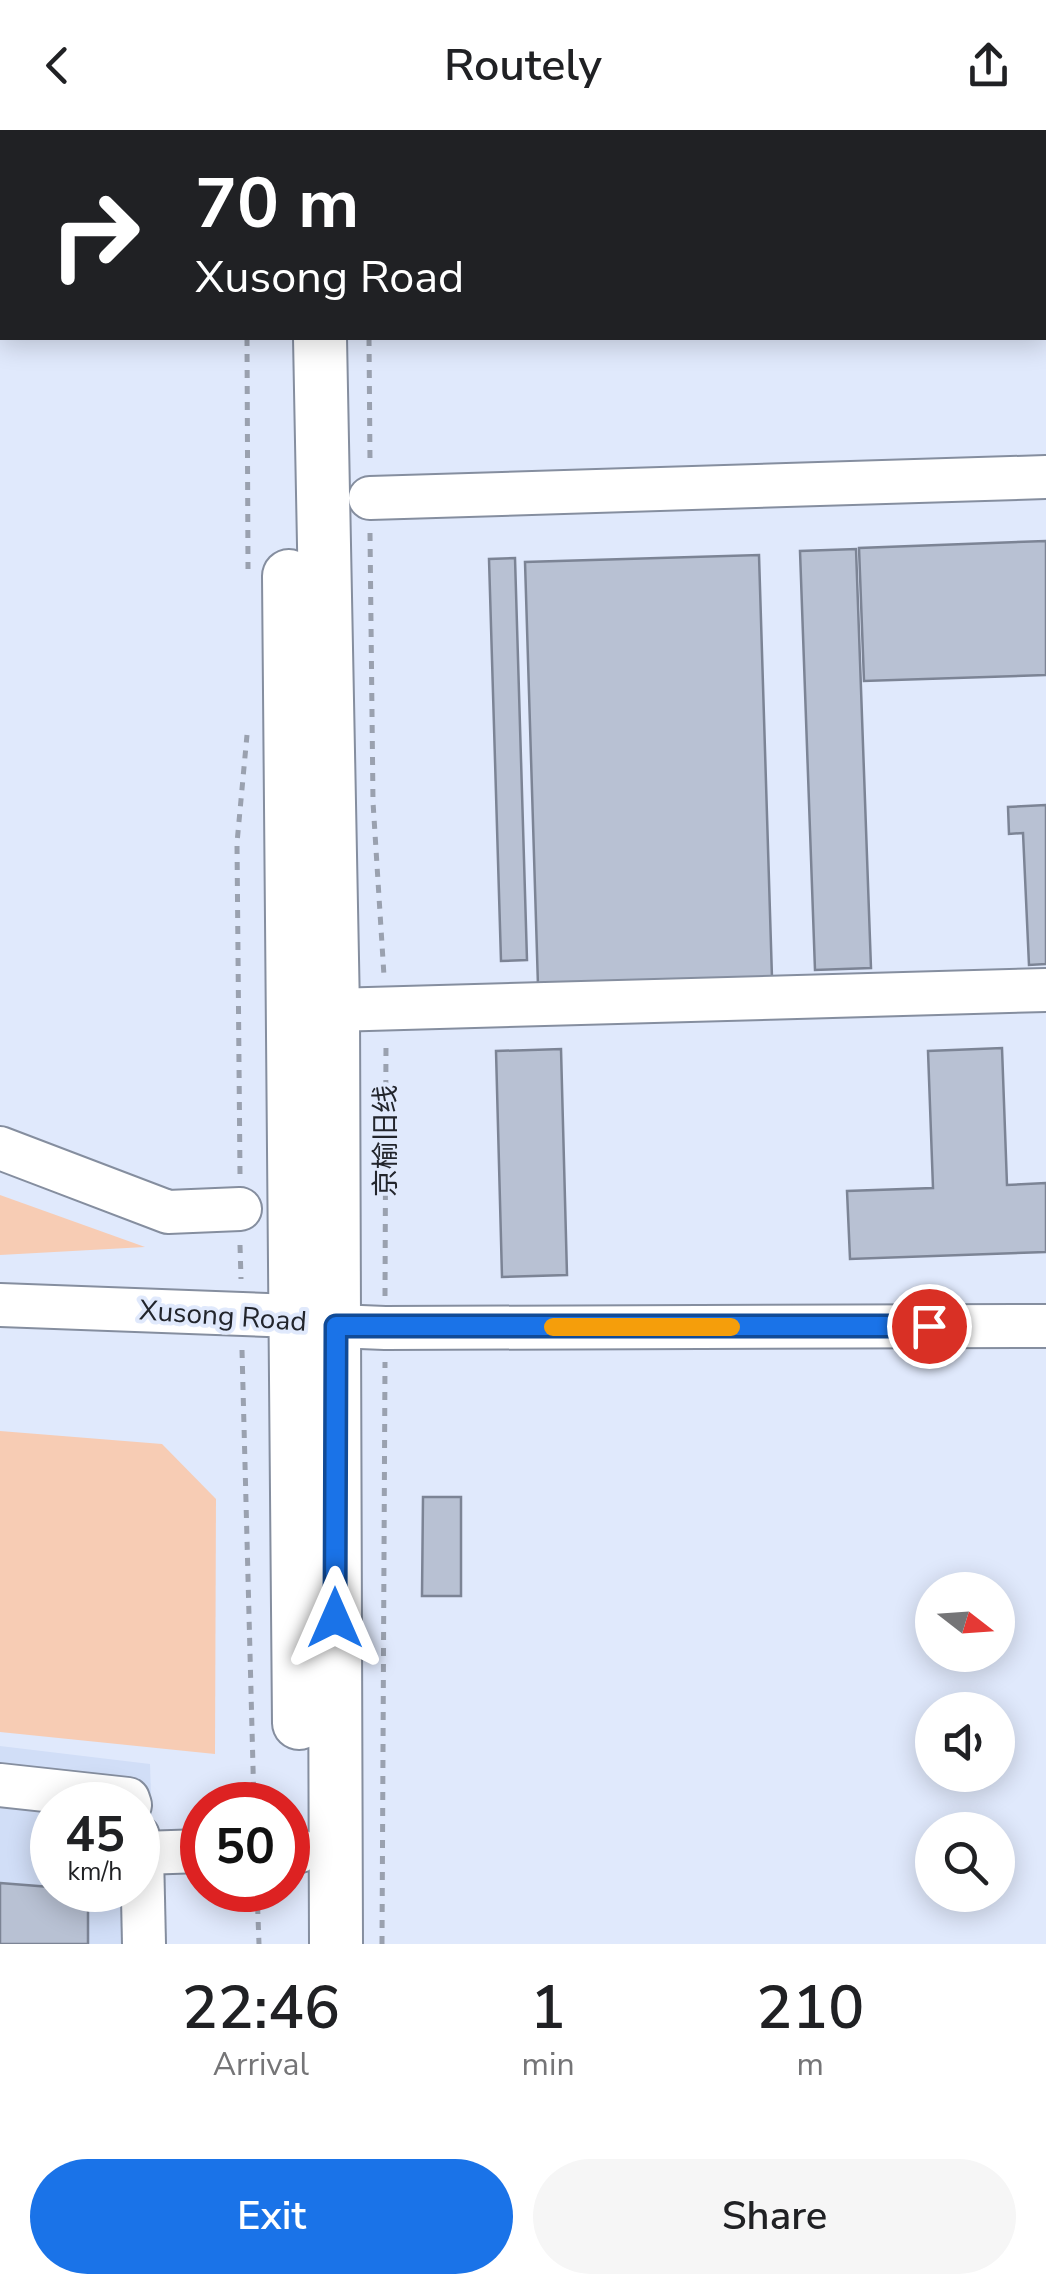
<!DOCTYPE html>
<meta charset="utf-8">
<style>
body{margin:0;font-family:"Nunito Sans","Noto Sans SC",sans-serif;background:#f6f6f6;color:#202124;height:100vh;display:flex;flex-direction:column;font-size:38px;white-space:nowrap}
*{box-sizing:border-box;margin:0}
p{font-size:32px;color:#757577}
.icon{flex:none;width:55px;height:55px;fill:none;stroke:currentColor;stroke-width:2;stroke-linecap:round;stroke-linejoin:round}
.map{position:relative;height:1814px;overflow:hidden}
.sheet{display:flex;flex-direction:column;background:#fff;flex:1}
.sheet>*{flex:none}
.hud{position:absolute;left:0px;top:0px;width:1048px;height:210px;box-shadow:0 5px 25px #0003;background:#202124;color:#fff;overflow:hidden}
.needle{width:65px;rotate:107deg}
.tools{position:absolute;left:915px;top:1442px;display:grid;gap:20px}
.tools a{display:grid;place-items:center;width:100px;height:100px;border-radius:50%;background:#fff;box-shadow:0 5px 25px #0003;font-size:50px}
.speed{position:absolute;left:30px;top:1652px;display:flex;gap:20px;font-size:50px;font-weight:700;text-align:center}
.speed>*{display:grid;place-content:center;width:130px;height:130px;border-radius:50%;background:#fff;box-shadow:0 5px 25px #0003;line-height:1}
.speed small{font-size:25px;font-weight:400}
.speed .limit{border:15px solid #d22;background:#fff;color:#111}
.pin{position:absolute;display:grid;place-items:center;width:85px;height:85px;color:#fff;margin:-42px;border:5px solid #fff;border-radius:50%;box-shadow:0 2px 10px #0007}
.me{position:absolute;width:110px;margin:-55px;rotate:0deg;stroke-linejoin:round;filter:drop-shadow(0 0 8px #0008)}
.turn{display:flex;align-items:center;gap:35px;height:210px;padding:0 30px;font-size:45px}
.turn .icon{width:130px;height:130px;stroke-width:2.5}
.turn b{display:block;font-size:70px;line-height:85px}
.eta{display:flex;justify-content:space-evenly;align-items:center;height:170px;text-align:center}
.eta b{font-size:60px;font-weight:600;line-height:70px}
.cta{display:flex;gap:20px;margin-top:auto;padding:20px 30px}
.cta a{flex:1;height:115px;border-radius:60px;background:#1a73e8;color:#fff;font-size:40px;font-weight:600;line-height:115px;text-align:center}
.cta a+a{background:#f6f6f6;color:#202124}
header{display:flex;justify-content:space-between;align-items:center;height:130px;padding:0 30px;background:#fff;font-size:45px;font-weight:600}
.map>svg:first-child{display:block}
.built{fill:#d1def7;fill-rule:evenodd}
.green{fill:#f7ccb4}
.building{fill:#b8c1d3;stroke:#7c8495;stroke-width:2.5}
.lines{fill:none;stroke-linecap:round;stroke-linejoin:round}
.minor-casing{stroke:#858e9f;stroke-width:46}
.major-casing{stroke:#858e9f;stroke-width:56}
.path{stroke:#9aa1af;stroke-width:5;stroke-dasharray:8 8;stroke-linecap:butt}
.minor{stroke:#fff;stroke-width:42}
.major{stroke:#fff;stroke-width:52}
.route-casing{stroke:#114b97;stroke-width:25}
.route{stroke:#1a73e8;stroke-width:18}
.slow{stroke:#f59e0b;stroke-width:18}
.labels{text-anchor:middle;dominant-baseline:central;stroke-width:8;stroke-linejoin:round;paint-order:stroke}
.street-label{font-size:28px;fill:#22252c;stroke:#e0e9fc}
</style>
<header><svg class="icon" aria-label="back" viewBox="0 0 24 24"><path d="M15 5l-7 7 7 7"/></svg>Routely<svg class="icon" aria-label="share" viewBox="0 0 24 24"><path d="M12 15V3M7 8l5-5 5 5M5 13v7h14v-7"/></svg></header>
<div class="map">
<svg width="1046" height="1814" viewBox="0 0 1046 1814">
<rect width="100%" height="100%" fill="#e0e9fc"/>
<path class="built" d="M0 1616 150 1634 156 1814H0ZM52 1675H138V1760H52Z"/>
<g class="green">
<polygon points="0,1065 145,1117 0,1125"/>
<polygon points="0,1301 162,1314 216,1369 215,1624 0,1602"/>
</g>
<g class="building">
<polygon points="1046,411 1046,545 864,551 859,418"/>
<polygon points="856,419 871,838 815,840 800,421"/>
<polygon points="759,425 772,848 538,856 525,432"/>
<polygon points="515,428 527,830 501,831 489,429"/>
<polygon points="1046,675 1046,834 1029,835 1023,703 1009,704 1008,677"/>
<polygon points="1002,918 1007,1055 1046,1053 1046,1122 850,1129 847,1061 933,1058 928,921"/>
<polygon points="561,919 567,1145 502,1147 496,921"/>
<polygon points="423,1367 461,1367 461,1466 422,1466"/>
<polygon points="0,1753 88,1760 88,1814 0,1814"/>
</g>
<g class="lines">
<g class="minor-casing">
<g id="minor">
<polyline points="370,368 1046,347"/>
<polyline points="333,880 1046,860"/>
<polyline points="0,1018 168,1082 240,1079"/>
<polyline points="0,1175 294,1186 336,1196 385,1198 1046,1196"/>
<polyline points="0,1655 128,1669 130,1675"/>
<polyline points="138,1706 142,1723 202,1721"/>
<polyline points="288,1721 300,1721"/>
<polyline points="142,1723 144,1814"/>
</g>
</g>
<g class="major-casing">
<g id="major">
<polyline points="316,0 316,2"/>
<polyline points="320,208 333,880 336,1814"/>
<polyline points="289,446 299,1593"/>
</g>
</g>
<g class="path">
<polyline points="247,0 247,2"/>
<polyline points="366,0 366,2"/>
<polyline points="247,208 248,439"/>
<polyline points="369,208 370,332"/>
<polyline points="370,403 373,672 384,846"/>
<polyline points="240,1044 237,713 247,605"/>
<polyline points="240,1115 241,1149"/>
<polyline points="385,1166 386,912"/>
<polyline points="242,1220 254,1675"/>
<polyline points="257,1760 259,1814"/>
<polyline points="382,1814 385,1232"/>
</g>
<use href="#minor" class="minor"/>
<use href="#major" class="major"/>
</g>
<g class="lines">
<g class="route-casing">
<polyline id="route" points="335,1488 336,1196 929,1196"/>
</g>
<use href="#route" class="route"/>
<polyline class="slow" points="553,1197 731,1197"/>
</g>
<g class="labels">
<g class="street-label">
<text transform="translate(386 1011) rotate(-90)">京榆旧线</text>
<text transform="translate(223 1186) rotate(4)">Xusong Road</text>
</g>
</g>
</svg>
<div class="tools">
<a><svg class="needle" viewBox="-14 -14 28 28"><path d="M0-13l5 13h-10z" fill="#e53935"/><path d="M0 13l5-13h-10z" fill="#757577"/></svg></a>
<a><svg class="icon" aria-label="sound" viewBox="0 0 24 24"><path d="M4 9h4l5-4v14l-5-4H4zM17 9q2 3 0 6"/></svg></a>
<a><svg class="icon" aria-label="search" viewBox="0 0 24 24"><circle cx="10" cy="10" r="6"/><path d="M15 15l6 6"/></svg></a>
</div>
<div class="speed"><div>45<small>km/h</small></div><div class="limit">50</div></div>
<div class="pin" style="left:929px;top:1196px;background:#d93025"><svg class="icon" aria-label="arrive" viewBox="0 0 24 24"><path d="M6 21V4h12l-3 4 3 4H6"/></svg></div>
<svg class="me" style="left:335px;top:1488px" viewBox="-20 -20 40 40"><path d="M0-17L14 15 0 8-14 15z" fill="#1a73e8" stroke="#fff" stroke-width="4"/></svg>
<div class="hud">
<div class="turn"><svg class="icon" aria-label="right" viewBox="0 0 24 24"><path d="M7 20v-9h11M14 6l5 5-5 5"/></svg><div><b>70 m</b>Xusong Road</div></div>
</div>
</div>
<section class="sheet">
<div class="eta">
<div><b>22:46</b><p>Arrival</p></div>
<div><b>1</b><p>min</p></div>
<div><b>210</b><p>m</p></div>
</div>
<div class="cta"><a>Exit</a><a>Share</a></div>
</section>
